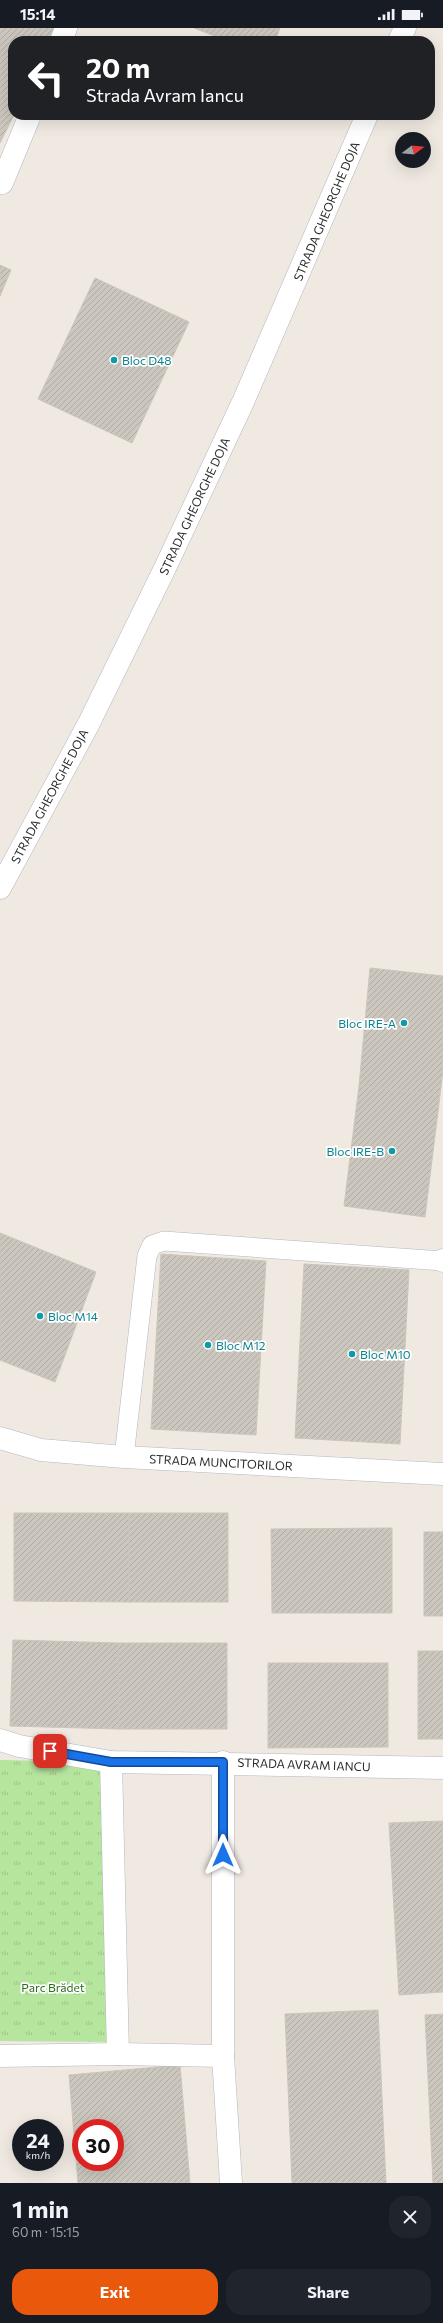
<!DOCTYPE html>
<meta charset="utf-8">
<style>
body{margin:0;font-family:Commissioner,sans-serif;background:#20242c;color:#f1f3f6;height:100vh;display:flex;flex-direction:column;font-size:15px;white-space:nowrap}
*{box-sizing:border-box;margin:0}
p{font-size:13px;color:#9ea1a6}
.icon{flex:none;width:22px;height:22px;fill:none;stroke:currentColor;stroke-width:2;stroke-linecap:round;stroke-linejoin:round}
.map{position:relative;height:2155px;overflow:hidden}
.sheet{display:flex;flex-direction:column;background:#171b24;flex:1}
.sheet>*{flex:none}
.hud{position:absolute;left:8px;top:8px;width:427px;height:84px;border-radius:16px;box-shadow:0 4px 16px #0002;background:#202124;color:#fff;overflow:hidden}
.needle{width:26px;rotate:74deg}
.controls{position:absolute;left:395px;top:104px;display:grid;gap:8px}
.controls a{display:grid;place-items:center;width:36px;height:36px;border-radius:50%;background:#171b24;box-shadow:0 4px 16px #0002;font-size:20px}
.speed{position:absolute;left:12px;top:2091px;display:flex;gap:8px;font-size:20px;font-weight:700;text-align:center}
.speed>*{display:grid;place-content:center;width:52px;height:52px;border-radius:50%;background:#171b24;box-shadow:0 4px 16px #0002;line-height:1}
.speed small{font-size:10px;font-weight:400}
.speed .limit{border:6px solid #d22;background:#fff;color:#111}
.pin{position:absolute;display:grid;place-items:center;width:34px;height:34px;color:#fff;margin:-17px;border-radius:8px;box-shadow:0 2px 6px #0006}
.me{position:absolute;width:44px;margin:-22px;rotate:0deg;stroke-linejoin:round;filter:drop-shadow(0 0 3px #0008)}
.turn{display:flex;align-items:center;gap:14px;height:84px;padding:0 12px;font-size:18px}
.turn .icon{width:52px;height:52px;stroke-width:2.5}
.turn b{display:block;font-size:28px;line-height:34px}
.round{display:grid;place-items:center;flex:none;width:42px;height:42px;border-radius:16px;background:#20242c}
.headline{display:flex;align-items:center;justify-content:space-between;height:68px;padding:0 12px}
h1{font-size:24px;font-weight:700;line-height:30px}
.action{display:flex;gap:8px;margin-top:auto;padding:8px 12px}
.action a{flex:1;height:46px;border-radius:16px;background:#ea580c;color:#fff;font-size:16px;font-weight:700;line-height:46px;text-align:center}
.action a+a{background:#20242c;color:#f1f3f6}
.status{display:flex;justify-content:space-between;align-items:center;height:28px;padding:0 20px;background:#171b24;direction:ltr}
.status svg{height:11px;fill:currentColor}
.map>svg:first-child{display:block}
.park{fill:url(#park-tufts)}
.building{fill:url(#building-hatch);stroke:#cbc5ba;fill-rule:evenodd}
.lines{fill:none;stroke-linecap:round;stroke-linejoin:round}
.service-casing{stroke:#b4b7c1;stroke-width:20}
.minor-casing{stroke:#b4b7c1;stroke-width:23}
.secondary-casing{stroke:#b4b7c1;stroke-width:23}
.service{stroke:#fff;stroke-width:19}
.minor{stroke:#fff;stroke-width:22}
.secondary{stroke:#fff;stroke-width:22}
.route-casing{stroke:#114b97;stroke-width:10}
.route{stroke:#1a73e8;stroke-width:7}
.culture-dot{fill:#0f9aa8;stroke:#fff;stroke-width:1.5}
.labels{text-anchor:middle;dominant-baseline:central;stroke-width:3.5;stroke-linejoin:round;paint-order:stroke}
.street-label{font-size:12px;fill:#2e2e2e;stroke:#fff}
.culture-label{font-size:12px;fill:#0d838f;stroke:#fff;text-anchor:start}
.park-label{font-size:12px;fill:#2c6e1b;stroke:#fff}
</style>
<div class="status"><b>15:14</b><svg viewBox="0 0 49 12"><path d="M0 12V9h3v3zM5 12V6h3v6zM10 12V3h3v9zM15 12V0h3v12zM26 1h20v11H26zM47 4h2v5h-2z"/></svg></div>
<div class="map">
<svg width="443" height="2155" viewBox="0 0 443 2155">
<defs>
<pattern id="park-tufts" width="24" height="20" patternUnits="userSpaceOnUse"><rect width="24" height="20" fill="#b6e59e"/><path d="M3 7l-1-3M5 7V3M7 7l1-3M15 17l-1-3M17 17v-4M19 17l1-3" fill="none" stroke="#9dc588"/></pattern>
<pattern id="building-hatch" width="6" height="6" patternUnits="userSpaceOnUse"><rect width="6" height="6" fill="#cbc7bf"/><path d="M-1 1l2-2M0 6l6-6M5 7l2-2" fill="none" stroke="#afaba4"/></pattern>
</defs>
<rect width="100%" height="100%" fill="#efe9e1"/>
<polygon class="park" points="0,1732 111,1734 108,2014 0,2013"/>
<g class="building">
<polygon points="0,0 54,0 48,13 13,13 13,33 0,28"/>
<polygon points="194,0 280,0 275,13 227,13"/>
<polygon points="0,28 13,33 14,87 0,115"/>
<polygon points="0,237 11,242 0,268"/>
<polygon points="95,250 189,294 132,415 38,371"/>
<polygon points="370,940 443,948 443,1042 440,1067 359,1058"/>
<polygon points="359,1058 440,1067 425,1189 344,1178"/>
<polygon points="0,1205 96,1244 55,1354 0,1332"/>
<polygon points="161,1226 266,1233 256,1407 151,1401"/>
<polygon points="304,1236 409,1242 400,1416 295,1410"/>
<polygon points="14,1485 129,1485 129,1574 14,1573"/>
<rect x="129" y="1485" width="99" height="89"/>
<polygon points="392,1500 392,1585 272,1585 271,1501"/>
<rect x="424" y="1504" width="19" height="84"/>
<polygon points="13,1612 118,1615 119,1701 10,1698"/>
<polygon points="118,1615 227,1615 227,1701 119,1701"/>
<rect x="418" y="1623" width="25" height="88"/>
<polygon points="268,1635 388,1635 388,1719 268,1720"/>
<polygon points="443,1793 443,1964 399,1967 389,1795"/>
<polygon points="378,1982 386,2155 292,2155 285,1986"/>
<polygon points="443,1986 443,2155 433,2155 425,1987"/>
<path d="M180 2037 190 2155H78L69 2047ZM81 2100H115V2134H81Z"/>
</g>
<g class="lines">
<g class="service-casing">
<polyline id="service" points="124,1429 147,1228 152,1217 164,1213 443,1233"/>
</g>
<g class="minor-casing">
<g id="minor">
<polyline points="61,13 66,0"/>
<polyline points="2,155 30,87"/>
<polyline points="443,1233 443,1232"/>
<polyline points="0,1410 41,1422 124,1429 443,1446"/>
<polyline points="0,1712 19,1718 111,1734 443,1740"/>
<polyline points="223,1734 223,2028 231,2155"/>
<polyline points="118,2026 223,2028"/>
<polyline points="0,2028 118,2026 111,1734"/>
</g>
</g>
<g class="secondary-casing">
<g id="secondary">
<polyline points="399,13 405,0"/>
<polyline points="0,860 88,697 165,540 243,374 367,87"/>
</g>
</g>
<use href="#service" class="service"/>
<use href="#minor" class="minor"/>
<use href="#secondary" class="secondary"/>
</g>
<g class="lines">
<g class="route-casing">
<polyline id="route" points="50,1723 111,1734 223,1734 223,1827"/>
</g>
<use href="#route" class="route"/>
</g>
<g class="culture-dot">
<circle cx="114" cy="332" r="4"/>
<circle cx="404" cy="995" r="4"/>
<circle cx="392" cy="1123" r="4"/>
<circle cx="40" cy="1288" r="4"/>
<circle cx="208" cy="1317" r="4"/>
<circle cx="352" cy="1326" r="4"/>
</g>
<g class="labels">
<g class="street-label">
<text transform="translate(326 183) rotate(-67)">STRADA GHEORGHE DOJA</text>
<text transform="translate(194 478) rotate(-65)">STRADA GHEORGHE DOJA</text>
<text transform="translate(49 768) rotate(-62)">STRADA GHEORGHE DOJA</text>
<text transform="translate(221 1434) rotate(3)">STRADA MUNCITORILOR</text>
<text transform="translate(304 1736) rotate(2)">STRADA AVRAM IANCU</text>
</g>
<g class="culture-label">
<text x="122" y="332">Bloc D48</text>
<text x="396" y="995" text-anchor="end">Bloc IRE-A</text>
<text x="384" y="1123" text-anchor="end">Bloc IRE-B</text>
<text x="48" y="1288">Bloc M14</text>
<text x="216" y="1317">Bloc M12</text>
<text x="360" y="1326">Bloc M10</text>
</g>
<g class="park-label">
<text x="53" y="1959">Parc Brădet</text>
</g>
</g>
</svg>
<div class="controls">
<a><svg class="needle" viewBox="-14 -14 28 28"><path d="M0-13l5 13h-10z" fill="#e53935"/><path d="M0 13l5-13h-10z" fill="#9ea1a6"/></svg></a>
</div>
<div class="speed"><div>24<small>km/h</small></div><div class="limit">30</div></div>
<div class="pin" style="left:50px;top:1723px;background:#d93025"><svg class="icon" aria-label="arrive" viewBox="0 0 24 24"><path d="M6 21V4h12l-3 4 3 4H6"/></svg></div>
<svg class="me" style="left:223px;top:1827px" viewBox="-20 -20 40 40"><path d="M0-17L14 15 0 8-14 15z" fill="#1a73e8" stroke="#fff" stroke-width="4"/></svg>
<div class="hud">
<div class="turn"><svg class="icon" aria-label="left" viewBox="0 0 24 24"><path d="M17 20v-9H6M10 6l-5 5 5 5"/></svg><div><b>20 m</b>Strada Avram Iancu</div></div>
</div>
</div>
<section class="sheet">
<div class="headline"><div><h1>1 min</h1><p>60 m · 15:15</p></div><a class="round"><svg class="icon" aria-label="close" viewBox="0 0 24 24"><path d="M6 6l12 12M18 6L6 18"/></svg></a></div>
<div class="action"><a>Exit</a><a>Share</a></div>
</section>
